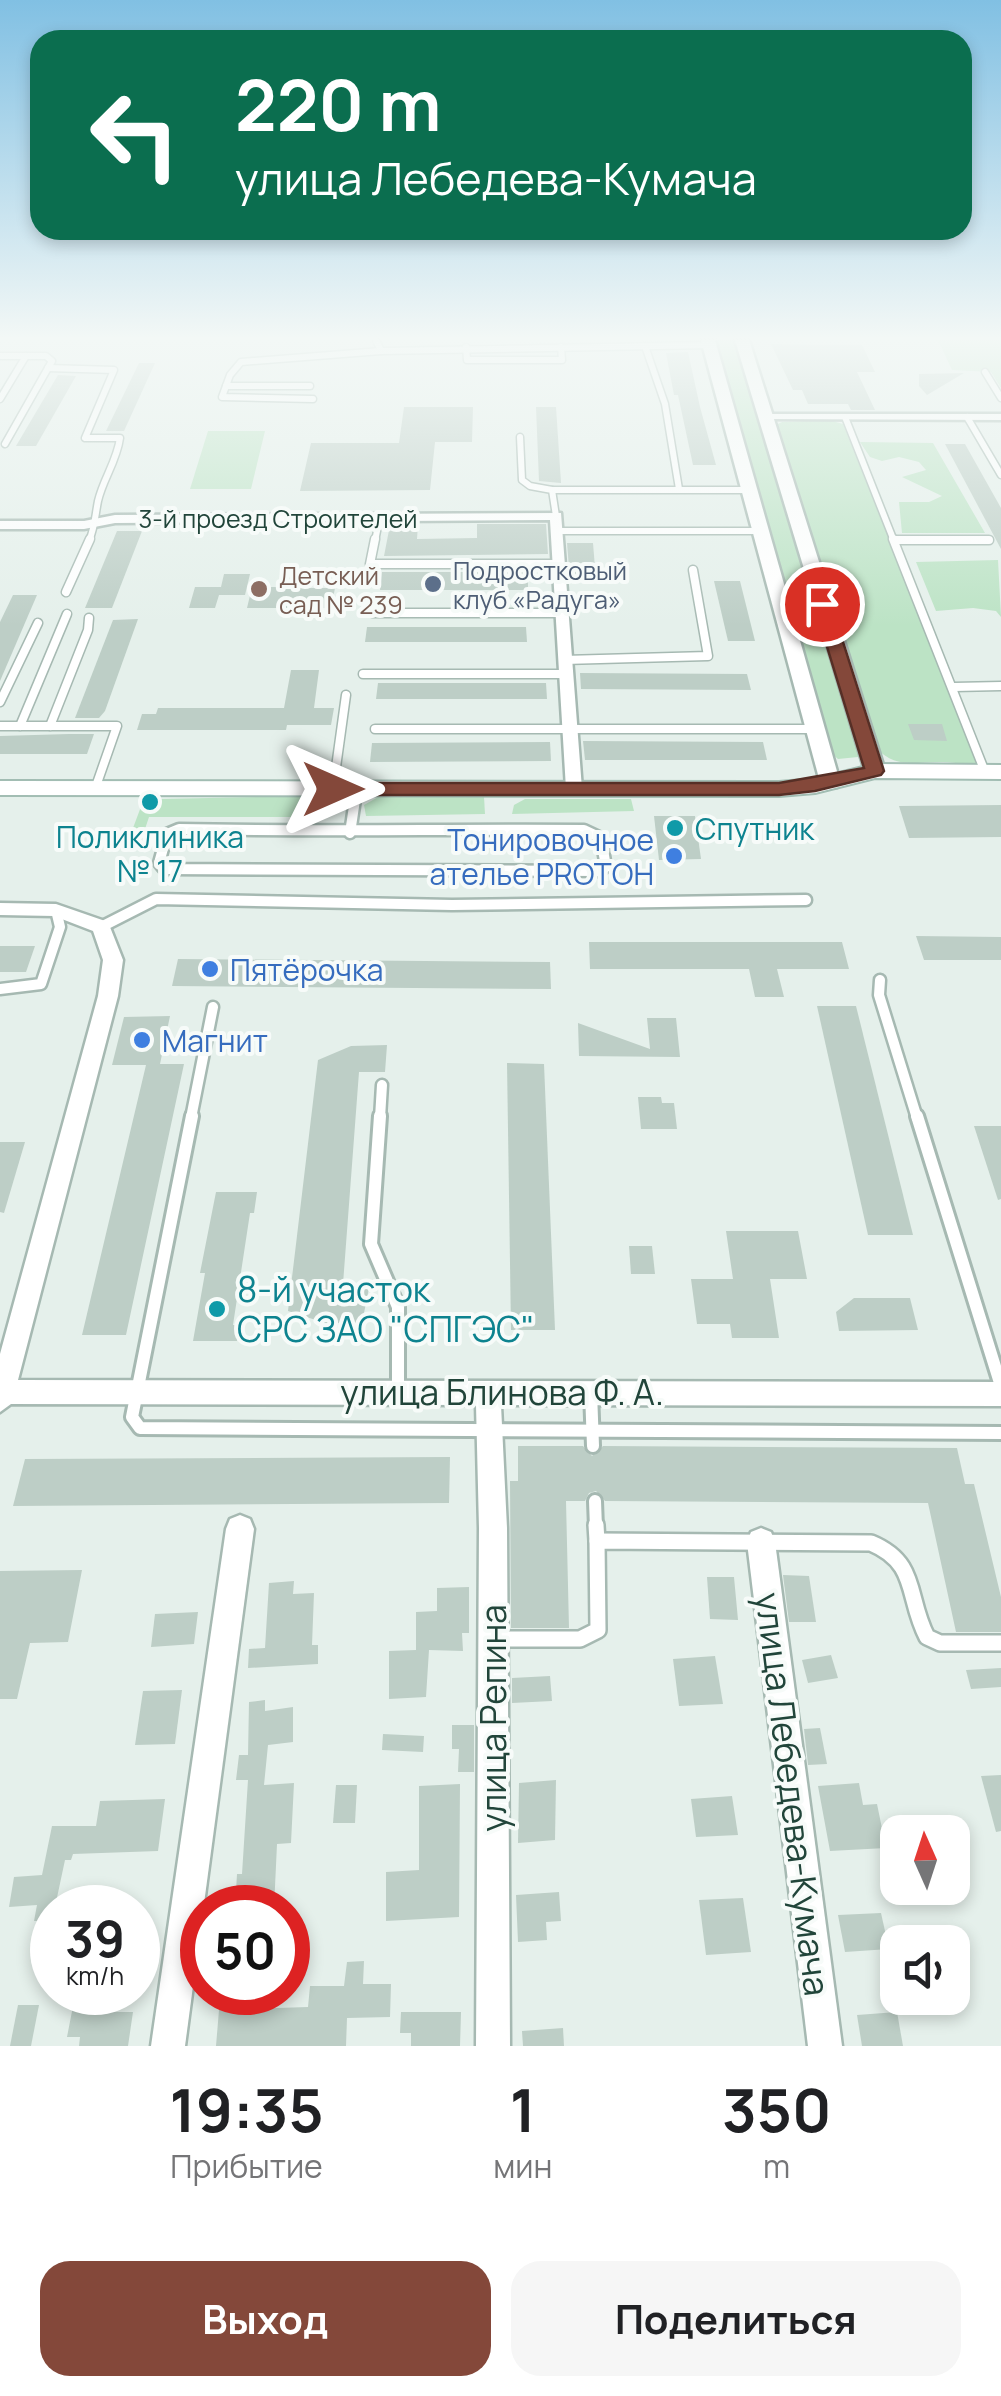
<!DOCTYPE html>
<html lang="ru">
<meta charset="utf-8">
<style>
body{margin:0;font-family:Manrope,sans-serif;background:#f6f6f6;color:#202124;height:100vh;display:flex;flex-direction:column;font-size:38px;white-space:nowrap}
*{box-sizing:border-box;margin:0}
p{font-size:32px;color:#757577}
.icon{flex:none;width:55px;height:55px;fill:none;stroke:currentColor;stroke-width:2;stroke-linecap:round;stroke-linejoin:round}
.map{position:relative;height:2046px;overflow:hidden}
.details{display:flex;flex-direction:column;background:#fff;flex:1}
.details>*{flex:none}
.guide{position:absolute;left:30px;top:30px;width:942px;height:210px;border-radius:30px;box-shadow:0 5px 15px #0003;background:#0b6e4f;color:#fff;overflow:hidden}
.needle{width:65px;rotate:357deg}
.controls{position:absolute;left:880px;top:1815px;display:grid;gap:20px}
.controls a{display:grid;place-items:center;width:90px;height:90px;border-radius:20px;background:#fff;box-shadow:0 5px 15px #0003;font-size:50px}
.speed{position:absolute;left:30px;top:1885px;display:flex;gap:20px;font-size:50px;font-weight:700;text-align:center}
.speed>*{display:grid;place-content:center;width:130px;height:130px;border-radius:50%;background:#fff;box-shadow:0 5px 15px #0003;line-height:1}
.speed small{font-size:25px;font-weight:400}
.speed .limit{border:15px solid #d22;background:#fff;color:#111}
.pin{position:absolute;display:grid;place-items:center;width:85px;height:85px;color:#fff;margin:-42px;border:5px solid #fff;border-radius:50%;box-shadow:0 2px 10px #0007}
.me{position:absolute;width:110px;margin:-55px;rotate:90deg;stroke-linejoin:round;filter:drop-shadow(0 0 8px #0008)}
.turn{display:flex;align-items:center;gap:35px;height:210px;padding:0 40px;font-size:45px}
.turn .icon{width:130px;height:130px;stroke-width:2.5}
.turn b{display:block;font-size:70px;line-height:85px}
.eta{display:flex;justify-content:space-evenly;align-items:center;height:170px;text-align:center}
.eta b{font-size:60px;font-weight:700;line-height:70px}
.button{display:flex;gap:20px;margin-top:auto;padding:20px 40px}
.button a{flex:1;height:115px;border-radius:30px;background:#84483a;color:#fff;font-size:40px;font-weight:700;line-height:115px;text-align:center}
.button a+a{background:#f6f6f6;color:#202124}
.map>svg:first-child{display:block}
.green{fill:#bce3c5}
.building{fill:#bdcec6}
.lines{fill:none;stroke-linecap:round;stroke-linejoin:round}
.service-far4-casing{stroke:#a6b9b2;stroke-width:9}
.service-far3-casing{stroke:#a6b9b2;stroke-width:11}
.service-far2-casing{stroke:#a6b9b2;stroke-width:15}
.service-far1-casing{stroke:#a6b9b2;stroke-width:18}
.service-casing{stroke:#a6b9b2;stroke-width:20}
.minor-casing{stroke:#a6b9b2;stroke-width:5}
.tertiary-casing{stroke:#a6b9b2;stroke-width:5}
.secondary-casing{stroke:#a2bdb3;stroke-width:4}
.service-far4{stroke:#fff;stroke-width:6}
.service-far3{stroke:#fff;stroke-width:8}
.service-far2{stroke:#fff;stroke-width:10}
.service-far1{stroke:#fff;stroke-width:12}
.service{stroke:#fff;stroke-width:15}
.minor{fill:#fff;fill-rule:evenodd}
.tertiary{fill:#fff;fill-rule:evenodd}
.secondary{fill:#fff;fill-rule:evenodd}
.route{fill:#84483a;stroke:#562f26;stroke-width:2.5}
.service-dot{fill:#5c6f8a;stroke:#f7fbf9;stroke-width:4}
.education-dot{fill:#8d6e63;stroke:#f7fbf9;stroke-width:4}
.culture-dot{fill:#0f9aa8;stroke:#f7fbf9;stroke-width:4}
.shop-dot{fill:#3f7fe0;stroke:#f7fbf9;stroke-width:4}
.labels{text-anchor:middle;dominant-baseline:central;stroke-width:8;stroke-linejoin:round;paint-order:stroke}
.far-street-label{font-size:25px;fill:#21453a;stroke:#f7fbf9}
.far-service-label{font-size:25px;fill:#4e5e75;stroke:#f7fbf9;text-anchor:start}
.far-education-label{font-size:25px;fill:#785e54;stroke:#f7fbf9;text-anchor:start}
.culture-label{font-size:30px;fill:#0d838f;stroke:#f7fbf9;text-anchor:start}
.shop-label{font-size:30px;fill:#366cbe;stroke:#f7fbf9;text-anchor:start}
.near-culture-label{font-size:35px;fill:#0d838f;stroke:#f7fbf9;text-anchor:start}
.near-street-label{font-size:35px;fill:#21453a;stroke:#f7fbf9}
</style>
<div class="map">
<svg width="1001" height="2046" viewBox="0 0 1001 2046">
<rect width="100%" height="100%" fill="#e5f0eb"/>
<g class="green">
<polygon points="712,340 736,340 861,751 858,757 838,759 830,752"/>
<polygon points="938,340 1001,340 1001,388 991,372 952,370"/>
<path d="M829 420 843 424 977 759 975 765C964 765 955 762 943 762 917 761 897 770 876 748L774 426 782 422Z"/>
<polygon points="208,431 265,431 251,489 190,489"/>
<polygon points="860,442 933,443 985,533 902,533 899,502 929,502 942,496 902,477 926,470 919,462 899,457 882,461 870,457"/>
<polygon points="998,560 1001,617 996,611 973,608 936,611 916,562"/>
<polygon points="302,796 310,807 304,817 149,817 145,829 133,828 142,804 159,804 161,799"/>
<polygon points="380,796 484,797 485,814 366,816 364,805"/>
<polygon points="525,799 631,799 634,811 512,814 514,805"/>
</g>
<g class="building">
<polygon points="771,344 862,345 875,372 857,372 875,410 851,410 848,404 808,404 802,390 793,390"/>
<polygon points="688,352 700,407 716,465 693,465 678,395 674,395 666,353"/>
<polygon points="139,363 155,363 124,431 106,431"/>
<polygon points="964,373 927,395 919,386 919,374"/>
<polygon points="58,375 76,376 36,446 16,446"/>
<polygon points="404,407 473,407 472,442 435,442 430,490 300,491 311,443 399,443"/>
<polygon points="536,407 556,407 561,483 539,481"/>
<polygon points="945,444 965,444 1001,508 1001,549"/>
<polygon points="477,524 546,524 548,554 384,556 390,525 418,525 417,539 477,538"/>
<polygon points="117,531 142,531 112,608 85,608"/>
<polygon points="567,543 593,543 596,580 570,580"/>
<polygon points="382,572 528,572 528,590 380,590"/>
<polygon points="224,574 250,574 245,595 219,595 215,608 189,608 195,587 221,587"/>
<polygon points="286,575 311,575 308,588 335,588 331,608 247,608 252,587 283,587"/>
<polygon points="714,581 740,581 755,641 728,641"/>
<polygon points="13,595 37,595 0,681 0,622"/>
<polygon points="138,619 105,711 99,718 75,718 113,620"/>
<polygon points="367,627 526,627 527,642 365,642"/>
<polygon points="291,670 319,670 314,708 334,708 331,725 287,725 286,730 137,730 142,714 156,714 158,708 284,708"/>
<polygon points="580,673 747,674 751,690 581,689"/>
<polygon points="378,683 546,683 547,699 376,699"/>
<polygon points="908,724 942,724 947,741 914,740"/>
<polygon points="69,734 94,734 87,754 0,754 0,736"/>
<polygon points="583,741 763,742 767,760 585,760"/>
<polygon points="550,742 551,761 370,762 372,743"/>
<polygon points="1001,805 1001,837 909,838 899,806"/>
<polygon points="654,816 695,816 701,859 659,860"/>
<polygon points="916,936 1001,937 1001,960 924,960"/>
<polygon points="589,942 842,942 849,969 777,969 784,997 755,997 749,969 590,969"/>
<polygon points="0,946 35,946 26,972 0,972"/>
<polygon points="178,959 550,962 551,989 172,986"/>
<polygon points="817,1006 856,1006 913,1235 868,1235"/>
<polygon points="170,1016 160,1064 184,1064 126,1335 82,1335 146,1065 112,1065 124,1017"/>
<polygon points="647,1018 676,1018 680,1057 579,1056 578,1023 650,1049"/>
<polygon points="387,1045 385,1072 359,1072 343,1284 370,1283 362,1323 325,1323 288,1311 318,1060 351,1046"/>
<polygon points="507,1063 544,1064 555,1330 511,1330"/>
<polygon points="638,1097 661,1097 662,1103 674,1103 677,1129 641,1129"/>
<polygon points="974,1126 1001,1126 1001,1199 998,1200"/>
<polygon points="0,1142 25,1142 4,1213 0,1212"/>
<polygon points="216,1192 257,1192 254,1213 250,1213 233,1325 239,1325 237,1341 193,1341 205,1273 200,1273"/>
<polygon points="726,1231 798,1231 807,1279 770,1279 779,1338 732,1338 730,1324 697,1324 691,1279 733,1279"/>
<polygon points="629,1246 652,1246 655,1274 631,1274"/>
<polygon points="854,1298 910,1298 918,1330 839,1331 836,1312"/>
<polygon points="518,1446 583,1446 592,1456 603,1446 957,1448 965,1484 974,1484 1001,1597 1001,1632 956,1632 928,1503 605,1501 596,1491 589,1493 585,1501 566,1501 569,1628 511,1628 510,1481 518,1481"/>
<polygon points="450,1457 449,1503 13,1506 25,1459"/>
<polygon points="82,1570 68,1642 30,1643 17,1699 0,1699 0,1571"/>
<polygon points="783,1575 809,1576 816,1622 789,1622"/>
<polygon points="707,1577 734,1577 738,1620 710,1619"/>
<polygon points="294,1581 293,1594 314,1593 312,1645 318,1645 318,1664 248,1668 249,1649 265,1648 269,1583"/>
<polygon points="469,1587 469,1633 462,1633 463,1651 429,1650 426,1697 389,1699 389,1651 416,1650 416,1612 437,1611 437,1588"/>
<polygon points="198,1612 194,1644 151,1647 155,1614"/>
<polygon points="831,1655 838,1678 808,1683 802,1660"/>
<polygon points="715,1656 723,1704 679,1706 673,1659"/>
<polygon points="1001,1668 1001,1687 971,1689 966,1670"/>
<polygon points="550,1676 552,1701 512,1703 512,1678"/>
<polygon points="182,1690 175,1744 135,1745 143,1691"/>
<polygon points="265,1700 265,1711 293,1707 293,1742 268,1745 264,1785 294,1783 291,1843 277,1844 274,1908 235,1908 237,1874 242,1874 248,1780 236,1780 239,1755 248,1755 249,1702"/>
<polygon points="452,1725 474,1725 474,1772 458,1772 459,1749 452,1749"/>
<polygon points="820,1728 827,1764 808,1765 804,1729"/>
<polygon points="383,1734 424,1736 423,1752 382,1750"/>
<polygon points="1001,1775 1001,1831 996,1832 981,1776"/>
<polygon points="556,1780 555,1840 518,1843 519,1783"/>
<polygon points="859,1783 863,1805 877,1804 886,1848 830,1851 818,1786"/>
<polygon points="460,1784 459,1917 386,1921 386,1872 419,1870 419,1786"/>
<polygon points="336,1785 357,1785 355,1823 333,1823"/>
<polygon points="732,1796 738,1835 696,1837 691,1799"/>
<polygon points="165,1799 158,1851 73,1854 71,1860 65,1860 52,1921 34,1921 37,1905 9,1907 14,1877 42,1875 52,1826 96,1826 100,1801"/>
<polygon points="559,1892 561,1921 546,1922 547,1940 518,1942 516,1895"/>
<polygon points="743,1898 751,1952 706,1955 699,1900"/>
<polygon points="881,1913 889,1949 845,1952 838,1915"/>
<polygon points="364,1961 363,1984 391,1984 390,2017 347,2018 346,2046 216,2046 219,2010 308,2007 310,1986 344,1986 347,1962"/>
<polygon points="75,1996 113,1996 111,2012 133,2012 128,2046 79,2046 80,2037 67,2037"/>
<polygon points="18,2005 39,2005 31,2046 10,2046"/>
<polygon points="401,2012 461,2012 460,2046 411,2046 411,2033 400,2033"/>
<polygon points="897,2012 903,2046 862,2046 857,2015"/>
<polygon points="563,2028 564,2046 523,2046 522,2031"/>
</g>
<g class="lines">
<g class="service-far4-casing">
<g id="service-far4">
<polyline points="376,340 381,351 710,345"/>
<polyline points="645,346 665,404 679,489"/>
<polyline points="466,347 467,360 562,360 561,347"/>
<polyline points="0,356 46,356 52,361 5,444"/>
<path d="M48 368 114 370 85 438H120C117 461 103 479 98 501 95 516 95 527 89 541"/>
<polyline points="985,372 1001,398"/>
<polyline points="226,386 310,386"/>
<polyline points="0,399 26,356"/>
<polyline points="313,399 222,397 230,375 241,362 381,351"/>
<polyline points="845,417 894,541"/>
<polyline points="967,417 1001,475"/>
<polyline points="520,437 522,480 530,486 552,490 556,516"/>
<polyline points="552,490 749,490"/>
<polyline points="556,531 760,531"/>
<polyline points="895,540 989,540"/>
<polyline points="375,541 380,516"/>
</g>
</g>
<g class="service-far3-casing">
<g id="service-far3">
<polyline points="375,539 370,564 558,564"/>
<polyline points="893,539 985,772"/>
<polyline points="895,540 989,540"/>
<polyline points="66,592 90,539"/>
<polyline points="373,613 561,613"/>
<polyline points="564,660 708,656 693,570"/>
<polyline points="363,674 565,674"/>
<polyline points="954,687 1001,686"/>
<polyline points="0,702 38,623"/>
<polyline points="0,726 117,726 95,789"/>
<polyline points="20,726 67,614"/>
<polyline points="50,726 88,630 89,618"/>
<polyline points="375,729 815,729"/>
<polyline points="333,789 346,695"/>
<polyline points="356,796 357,789"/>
</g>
</g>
<g class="service-far2-casing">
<g id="service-far2">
<path d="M179 829C314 832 449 829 584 830L601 838 606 867 598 871 164 869 159 863 167 834Z"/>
<polyline points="350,833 356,793"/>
<polyline points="101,927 156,899 452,905 806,900"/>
<polyline points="880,980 879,995 917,1118"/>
<polyline points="0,989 41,984 60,927 56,910"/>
<polyline points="191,1118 213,1007"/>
<polyline points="380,1118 382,1085"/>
</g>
</g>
<g class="service-far1-casing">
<g id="service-far1">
<polyline points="192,1116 132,1417 140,1428 1001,1433"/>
<polyline points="380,1116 371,1244 398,1307 398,1390"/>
<polyline points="917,1116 1001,1386"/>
<polyline points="591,1392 593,1446"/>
<polyline points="595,1501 596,1528"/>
</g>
</g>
<g class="service-casing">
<g id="service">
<polyline points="596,1525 597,1541"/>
<path d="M498 1639H580L598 1630 597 1541 871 1543C919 1563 906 1597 927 1637L940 1643H1001"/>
</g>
</g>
<g class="minor-casing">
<g id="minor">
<polygon points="765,414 1001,414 1001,420 761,419 761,415"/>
<polygon points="561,513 582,789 574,794 566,789 550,520 115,523 84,529 0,529 0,521 84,521 115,515"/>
<polygon points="0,903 56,904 108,922 123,960 118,996 18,1380 1001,1382 1001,1406 501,1405 507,1528 510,2046 476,2046 479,1528 476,1405 11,1404 0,1412 0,1354 98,996 103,960 93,931 54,916 0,915"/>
<polygon points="240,1515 250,1519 254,1529 185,2046 151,2046 226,1529 230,1519"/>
<polygon points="761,1528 771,1532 775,1542 842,2046 808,2046 747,1542 751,1532"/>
</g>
</g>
<g class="tertiary-casing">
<g id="tertiary">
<polygon points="701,340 715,340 840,782 837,787 823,787 820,782"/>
<polygon points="735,340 749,340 885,771 882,776 875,777 865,771"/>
</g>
</g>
<g class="secondary-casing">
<polygon id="secondary" points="875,764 1001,765 1001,779 875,778 815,793 779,796 0,795 0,781 779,782 815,779"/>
</g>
<use href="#service-far4" class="service-far4"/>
<use href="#service-far3" class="service-far3"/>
<use href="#service-far2" class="service-far2"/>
<use href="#service-far1" class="service-far1"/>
<use href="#service" class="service"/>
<use href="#minor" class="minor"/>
<use href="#tertiary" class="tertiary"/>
<use href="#secondary" class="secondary"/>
</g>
<linearGradient id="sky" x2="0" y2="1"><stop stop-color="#81c0e3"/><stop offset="0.54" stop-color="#f3f8f6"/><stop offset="1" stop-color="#f3f8f6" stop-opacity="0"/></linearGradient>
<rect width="1001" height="626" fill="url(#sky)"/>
<polygon class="route" points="822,599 831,604 884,771 881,775 815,791 779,795 333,795 323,789 333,783 779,783 864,768 814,604"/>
<circle class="service-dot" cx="433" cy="584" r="10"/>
<circle class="education-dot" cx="259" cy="589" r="10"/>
<g class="culture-dot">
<circle cx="150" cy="802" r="10"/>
<circle cx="675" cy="828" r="10"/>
<circle cx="217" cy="1309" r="10"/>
</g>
<g class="shop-dot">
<circle cx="674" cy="856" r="10"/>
<circle cx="210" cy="969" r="10"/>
<circle cx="142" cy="1040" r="10"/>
</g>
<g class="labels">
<g class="far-street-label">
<text x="278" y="518">3-й проезд Строителей</text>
</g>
<g class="far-service-label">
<text x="453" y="570">Подростковый<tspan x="453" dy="29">клуб «Радуга»</tspan></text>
</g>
<g class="far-education-label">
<text x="279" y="575">Детский<tspan x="279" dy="29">сад № 239</tspan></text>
</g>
<g class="culture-label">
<text x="695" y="828">Спутник</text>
<text x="150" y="836" text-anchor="middle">Поликлиника<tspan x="150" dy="34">№ 17</tspan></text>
</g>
<g class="shop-label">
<text x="654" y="839" text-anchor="end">Тонировочное<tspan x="654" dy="34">ателье PROTOH</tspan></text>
<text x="230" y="969">Пятёрочка</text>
<text x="162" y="1040">Магнит</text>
</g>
<g class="near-culture-label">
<text x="237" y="1289">8-й участок<tspan x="237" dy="40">СРС ЗАО "СПГЭС"</tspan></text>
</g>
<g class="near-street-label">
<text x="502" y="1392">улица Блинова Ф. А.</text>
<text transform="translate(493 1718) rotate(-90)">улица Репина</text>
<text transform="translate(793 1794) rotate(83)">улица Лебедева-Кумача</text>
</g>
</g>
</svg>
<div class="controls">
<a><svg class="needle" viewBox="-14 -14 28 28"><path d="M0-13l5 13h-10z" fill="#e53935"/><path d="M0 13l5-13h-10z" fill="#757577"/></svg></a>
<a><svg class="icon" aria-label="sound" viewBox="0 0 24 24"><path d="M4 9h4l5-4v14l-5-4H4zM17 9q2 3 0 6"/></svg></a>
</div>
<div class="speed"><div>39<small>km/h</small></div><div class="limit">50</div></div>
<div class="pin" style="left:822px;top:604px;background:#d93025"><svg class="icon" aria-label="arrive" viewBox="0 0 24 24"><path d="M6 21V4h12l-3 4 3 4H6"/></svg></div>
<svg class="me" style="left:333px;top:789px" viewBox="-20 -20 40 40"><path d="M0-17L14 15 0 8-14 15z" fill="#84483a" stroke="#fff" stroke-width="4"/></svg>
<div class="guide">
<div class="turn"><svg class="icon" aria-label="left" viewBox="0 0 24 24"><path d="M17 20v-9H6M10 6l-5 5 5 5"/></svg><div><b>220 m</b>улица Лебедева-Кумача</div></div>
</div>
</div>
<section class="details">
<div class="eta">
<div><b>19:35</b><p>Прибытие</p></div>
<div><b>1</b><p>мин</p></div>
<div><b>350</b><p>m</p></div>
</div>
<div class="button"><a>Выход</a><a>Поделиться</a></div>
</section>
